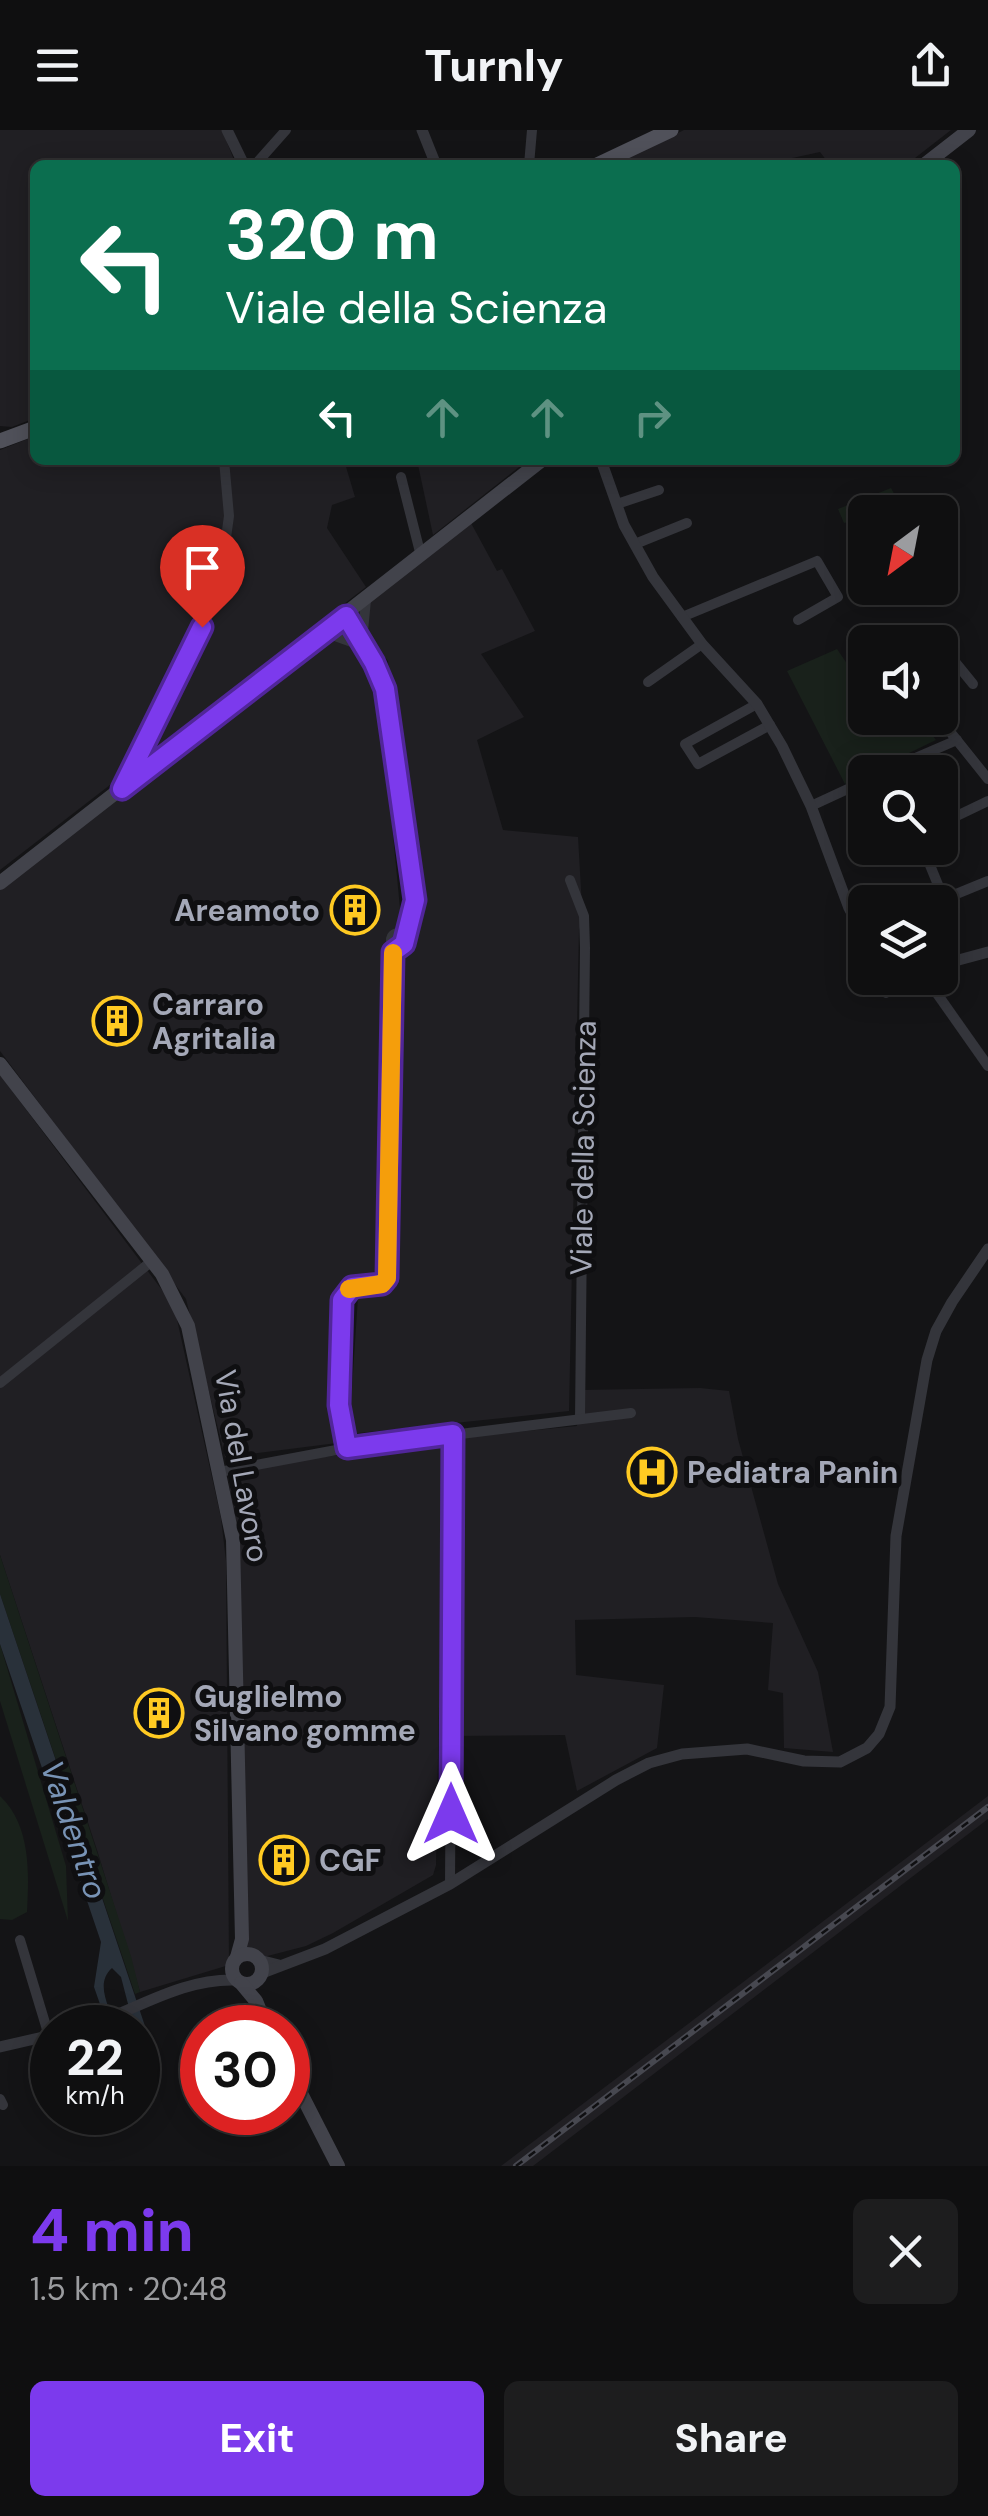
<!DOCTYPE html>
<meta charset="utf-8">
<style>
body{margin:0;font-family:"DM Sans",sans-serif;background:#1d1d1e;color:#f1f3f6;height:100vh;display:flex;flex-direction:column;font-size:38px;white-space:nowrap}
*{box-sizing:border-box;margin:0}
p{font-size:32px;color:#9b9c9f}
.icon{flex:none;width:55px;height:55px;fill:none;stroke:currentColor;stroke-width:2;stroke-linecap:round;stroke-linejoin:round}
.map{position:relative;height:2036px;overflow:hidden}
.side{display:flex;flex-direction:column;background:#0f0f10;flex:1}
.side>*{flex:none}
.banner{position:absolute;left:30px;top:30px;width:930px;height:305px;border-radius:15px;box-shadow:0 5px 25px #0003,0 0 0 2px #2f2f30;background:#0b6e4f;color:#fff;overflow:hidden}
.needle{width:65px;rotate:212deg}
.controls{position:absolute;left:848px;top:365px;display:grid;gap:20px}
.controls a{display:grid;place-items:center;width:110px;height:110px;border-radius:15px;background:#0f0f10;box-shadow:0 5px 25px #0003,0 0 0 2px #2f2f30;font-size:50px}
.speed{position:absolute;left:30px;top:1875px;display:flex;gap:20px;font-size:50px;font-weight:700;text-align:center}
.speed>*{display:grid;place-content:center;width:130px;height:130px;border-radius:50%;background:#0f0f10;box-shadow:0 5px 25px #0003,0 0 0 2px #2f2f30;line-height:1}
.speed small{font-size:25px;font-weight:400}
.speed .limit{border:15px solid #d22;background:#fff;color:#111}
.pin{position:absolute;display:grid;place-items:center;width:85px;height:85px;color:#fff;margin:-102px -42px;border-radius:50% 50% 50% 0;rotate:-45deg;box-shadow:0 0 10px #0007}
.pin .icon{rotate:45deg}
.me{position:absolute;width:110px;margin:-55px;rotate:0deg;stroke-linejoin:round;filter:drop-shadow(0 0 8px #0008)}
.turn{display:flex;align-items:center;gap:35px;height:210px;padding:0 30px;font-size:45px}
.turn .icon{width:130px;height:130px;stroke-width:2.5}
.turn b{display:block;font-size:70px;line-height:85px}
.lanes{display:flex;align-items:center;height:95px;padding:0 30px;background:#0003;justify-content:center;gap:50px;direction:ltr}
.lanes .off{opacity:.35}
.round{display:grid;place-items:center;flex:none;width:105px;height:105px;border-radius:15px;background:#1d1d1e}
.headline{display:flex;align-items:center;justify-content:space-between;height:170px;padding:0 30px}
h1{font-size:60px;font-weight:800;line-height:75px;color:#7c3aed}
.action{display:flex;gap:20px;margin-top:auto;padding:20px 30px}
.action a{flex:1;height:115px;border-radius:15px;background:#7c3aed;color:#fff;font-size:40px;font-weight:800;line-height:115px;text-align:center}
.action a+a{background:#1d1d1e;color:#f1f3f6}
header{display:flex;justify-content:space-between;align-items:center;height:130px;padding:0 30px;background:#0f0f10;font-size:45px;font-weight:800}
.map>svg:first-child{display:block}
.built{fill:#201f23}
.green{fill:#19211b}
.water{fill:#29313a}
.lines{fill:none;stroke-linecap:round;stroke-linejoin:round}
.minor{stroke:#34353b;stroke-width:10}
.tertiary{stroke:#34353b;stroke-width:11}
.secondary{stroke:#42434b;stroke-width:14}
.primary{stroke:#50515a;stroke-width:15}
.rail-casing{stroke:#474850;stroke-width:6}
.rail{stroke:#0f0f11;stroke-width:2.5;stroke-dasharray:8;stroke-linecap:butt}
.route-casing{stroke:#51269a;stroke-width:25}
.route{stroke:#7c3aed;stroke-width:18}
.slow{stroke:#f59e0b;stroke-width:18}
.labels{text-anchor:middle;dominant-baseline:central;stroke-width:10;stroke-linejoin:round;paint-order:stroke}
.poi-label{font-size:30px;font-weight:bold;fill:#a4a8b7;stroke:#0f0f11;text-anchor:start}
.street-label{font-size:30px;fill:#a4a8b7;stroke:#0f0f11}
.water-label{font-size:32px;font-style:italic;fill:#7893b5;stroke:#0f0f11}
</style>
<header><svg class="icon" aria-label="menu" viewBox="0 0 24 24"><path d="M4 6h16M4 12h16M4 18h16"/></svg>Turnly<svg class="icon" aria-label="share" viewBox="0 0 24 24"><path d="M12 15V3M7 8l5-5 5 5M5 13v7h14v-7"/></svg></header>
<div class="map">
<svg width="988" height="2036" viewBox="0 0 988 2036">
<rect width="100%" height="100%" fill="#141416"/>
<g class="built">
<polygon points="0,0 222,0 236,35 35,35 35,288 12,297 0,296"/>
<polygon points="684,0 951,0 906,35 830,35 820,22 774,32 613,35"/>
<polygon points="35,306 35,330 344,330 355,367 332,375 327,398 366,457 0,740 0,320"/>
<polygon points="417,330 528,330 433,405"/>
<polygon points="471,393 497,441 502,439 535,501 481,524 524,587 477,610 503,700 578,707 583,794 579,799 569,1281 349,1304 358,1167 385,1161 389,1156 399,827 414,790 388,531 352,486"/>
<polygon points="345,506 377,535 401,789 387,824 377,1151 347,1161 337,1313 225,1327 186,1169 0,921 0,758 322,508"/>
<polygon points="0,945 174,1176 221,1388 226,1431 229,1835 140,1862 98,1723 0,1425"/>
<polygon points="700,1258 729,1261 738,1309 778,1454 818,1542 833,1622 784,1618 783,1563 768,1560 773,1493 695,1487 575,1490 576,1545 664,1555 657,1618 577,1661 565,1605 451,1606 456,1308 577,1296 581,1260"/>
<polygon points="444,1312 436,1735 433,1745 333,1803 306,1816 244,1832 240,1430 227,1339"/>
<polygon points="988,1666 988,1689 533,2036 501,2036"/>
</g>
<g class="green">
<polygon points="891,358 904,382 865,382 865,389 844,393 838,379"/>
<polygon points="837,519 852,541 865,538 865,588 919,588 936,610 845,654 787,541"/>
<polygon points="0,1425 131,1826 140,1862 135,1864 0,1464"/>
<polygon points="0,1514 66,1736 68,1791 0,1571"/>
<path d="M0 1666C31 1695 29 1743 27 1782L12 1790 0 1789Z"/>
</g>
<path class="water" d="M0 1464 149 1908 146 1927 138 1938V1898L134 1897 121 1847 112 1838C94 1854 110 1878 116 1897H108L94 1857 101 1812 0 1514Z"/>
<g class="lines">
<g class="minor">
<polyline points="255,35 286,0"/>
<polyline points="529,35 532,0"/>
<polyline points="401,347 421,426"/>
<polyline points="617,374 659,360"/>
<polyline points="635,414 687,393"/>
<polyline points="345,486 374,533 385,559 415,770 404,807"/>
<polyline points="682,487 817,431 838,467 798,490"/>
<polyline points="322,504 335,506 363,516"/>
<polyline points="934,506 973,554"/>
<polyline points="872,508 876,512"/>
<polyline points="362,511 366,470"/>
<polyline points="648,552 702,514"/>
<polyline points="757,574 685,614 698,634 770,595"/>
<polyline points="939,588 988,649"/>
<polyline points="883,642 957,610"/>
<polyline points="123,656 218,465 229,386 224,330"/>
<polyline points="811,676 865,651"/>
<polyline points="940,694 988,671"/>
<polyline points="923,718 954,794"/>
<polyline points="570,750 584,786 585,818 580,1289"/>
<polyline points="944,769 988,751"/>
<circle cx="398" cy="810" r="7"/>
<polyline points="926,848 988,936"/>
<polyline points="886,863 901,848"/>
<polyline points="0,1253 152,1131"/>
<polyline points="347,1318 339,1275 342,1171 352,1157 382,1154 389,1136 392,814"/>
<polyline points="219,1342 347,1318 631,1283"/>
<polyline points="450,1754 453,1305"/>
<polyline points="20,1810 49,1906"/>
<polyline points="0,1969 3,1975"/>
</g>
<g class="tertiary">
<polyline points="227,0 244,35"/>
<polyline points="422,0 436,35"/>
<polyline points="601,330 624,395 653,447 702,514 757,574 782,616 811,676 849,778 865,808"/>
<polyline points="940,835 988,822"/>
<polyline points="259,1830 279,1835"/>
<polyline points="262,1843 325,1819 450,1754 616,1650 649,1633 682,1624 747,1619 804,1631 840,1632 867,1618 879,1604 890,1577 896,1406 927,1230 936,1201 952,1172 988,1119"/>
<path d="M81 1898C132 1883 179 1848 236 1850"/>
<polyline points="0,1917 52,1905"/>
</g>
<g class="secondary">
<polyline points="924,35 969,0"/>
<polyline points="0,753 542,330"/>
<polyline points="0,934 162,1144 188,1196 233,1410 242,1809 237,1827"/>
<circle cx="247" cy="1839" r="15"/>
<polyline points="241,1853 256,1871 267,1898"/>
<polyline points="288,1938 338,2036"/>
</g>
<g class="primary">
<polyline points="597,35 671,0"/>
<polyline points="0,311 35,298"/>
</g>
<g class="rail-casing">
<polyline id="rail" points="516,2036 988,1677"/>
</g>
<use href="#rail" class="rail"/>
</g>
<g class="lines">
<g class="route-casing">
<polyline id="route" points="202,497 122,659 346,486 374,533 385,559 415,770 404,814 393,822 387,1148 382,1154 352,1157 342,1170 339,1275 347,1318 453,1304 451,1684"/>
</g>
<use href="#route" class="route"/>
<polyline class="slow" points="349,1159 382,1154 387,1148 393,823"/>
</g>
<defs>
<g id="building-ring" transform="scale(2.5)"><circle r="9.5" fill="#0f0f11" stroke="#ffca22" stroke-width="1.5"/><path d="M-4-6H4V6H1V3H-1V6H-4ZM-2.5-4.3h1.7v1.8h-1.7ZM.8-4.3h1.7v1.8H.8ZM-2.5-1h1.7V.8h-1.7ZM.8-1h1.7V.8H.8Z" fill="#ffca22"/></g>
<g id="hospital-ring" transform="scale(2.5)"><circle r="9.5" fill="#0f0f11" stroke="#ffca22" stroke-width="1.5"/><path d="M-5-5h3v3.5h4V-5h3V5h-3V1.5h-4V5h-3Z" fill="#ffca22"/></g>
</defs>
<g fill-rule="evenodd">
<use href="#building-ring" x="355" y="780"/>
<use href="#building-ring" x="117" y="891"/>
<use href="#hospital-ring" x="652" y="1342"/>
<use href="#building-ring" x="159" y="1583"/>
<use href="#building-ring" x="284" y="1730"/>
</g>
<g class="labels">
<g class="poi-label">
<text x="320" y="780" text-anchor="end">Areamoto</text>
<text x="152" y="874">Carraro<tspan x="152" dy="34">Agritalia</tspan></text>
<text x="687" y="1342">Pediatra Panin</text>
<text x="194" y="1566">Guglielmo<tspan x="194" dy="34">Silvano gomme</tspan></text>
<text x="319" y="1730">CGF</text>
</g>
<g class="street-label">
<text transform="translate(583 1018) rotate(-89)">Viale della Scienza</text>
<text transform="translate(242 1336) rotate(80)">Via del Lavoro</text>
</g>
<g class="water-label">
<text transform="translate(74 1700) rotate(71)">Valdentro</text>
</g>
</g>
</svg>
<div class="controls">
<a><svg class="needle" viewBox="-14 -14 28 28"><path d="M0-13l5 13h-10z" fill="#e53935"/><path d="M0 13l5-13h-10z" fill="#9b9c9f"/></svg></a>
<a><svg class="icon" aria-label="sound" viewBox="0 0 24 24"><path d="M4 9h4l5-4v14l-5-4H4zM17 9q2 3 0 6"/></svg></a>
<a><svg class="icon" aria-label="search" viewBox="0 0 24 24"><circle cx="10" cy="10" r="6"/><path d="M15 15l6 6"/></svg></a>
<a><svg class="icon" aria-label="layers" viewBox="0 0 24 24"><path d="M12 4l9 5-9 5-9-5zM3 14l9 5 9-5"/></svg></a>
</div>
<div class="speed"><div>22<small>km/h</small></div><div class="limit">30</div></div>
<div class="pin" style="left:202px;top:497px;background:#d93025"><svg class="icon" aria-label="arrive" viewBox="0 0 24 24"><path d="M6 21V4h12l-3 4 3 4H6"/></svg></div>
<svg class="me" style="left:451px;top:1684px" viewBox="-20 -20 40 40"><path d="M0-17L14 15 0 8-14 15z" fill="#7c3aed" stroke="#fff" stroke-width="4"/></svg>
<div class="banner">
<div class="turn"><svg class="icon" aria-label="left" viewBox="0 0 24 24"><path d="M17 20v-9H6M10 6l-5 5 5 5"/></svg><div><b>320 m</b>Viale della Scienza</div></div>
<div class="lanes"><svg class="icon" aria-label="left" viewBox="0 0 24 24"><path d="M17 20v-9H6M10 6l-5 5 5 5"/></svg><svg class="icon off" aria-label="ahead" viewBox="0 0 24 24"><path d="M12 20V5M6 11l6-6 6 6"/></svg><svg class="icon off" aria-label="ahead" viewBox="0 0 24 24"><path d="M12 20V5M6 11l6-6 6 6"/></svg><svg class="icon off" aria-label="right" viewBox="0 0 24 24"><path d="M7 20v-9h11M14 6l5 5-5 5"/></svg></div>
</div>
</div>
<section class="side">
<div class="headline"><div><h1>4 min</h1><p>1.5 km · 20:48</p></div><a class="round"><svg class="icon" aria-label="close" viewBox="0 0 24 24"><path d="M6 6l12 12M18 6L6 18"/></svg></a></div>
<div class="action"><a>Exit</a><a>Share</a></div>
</section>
